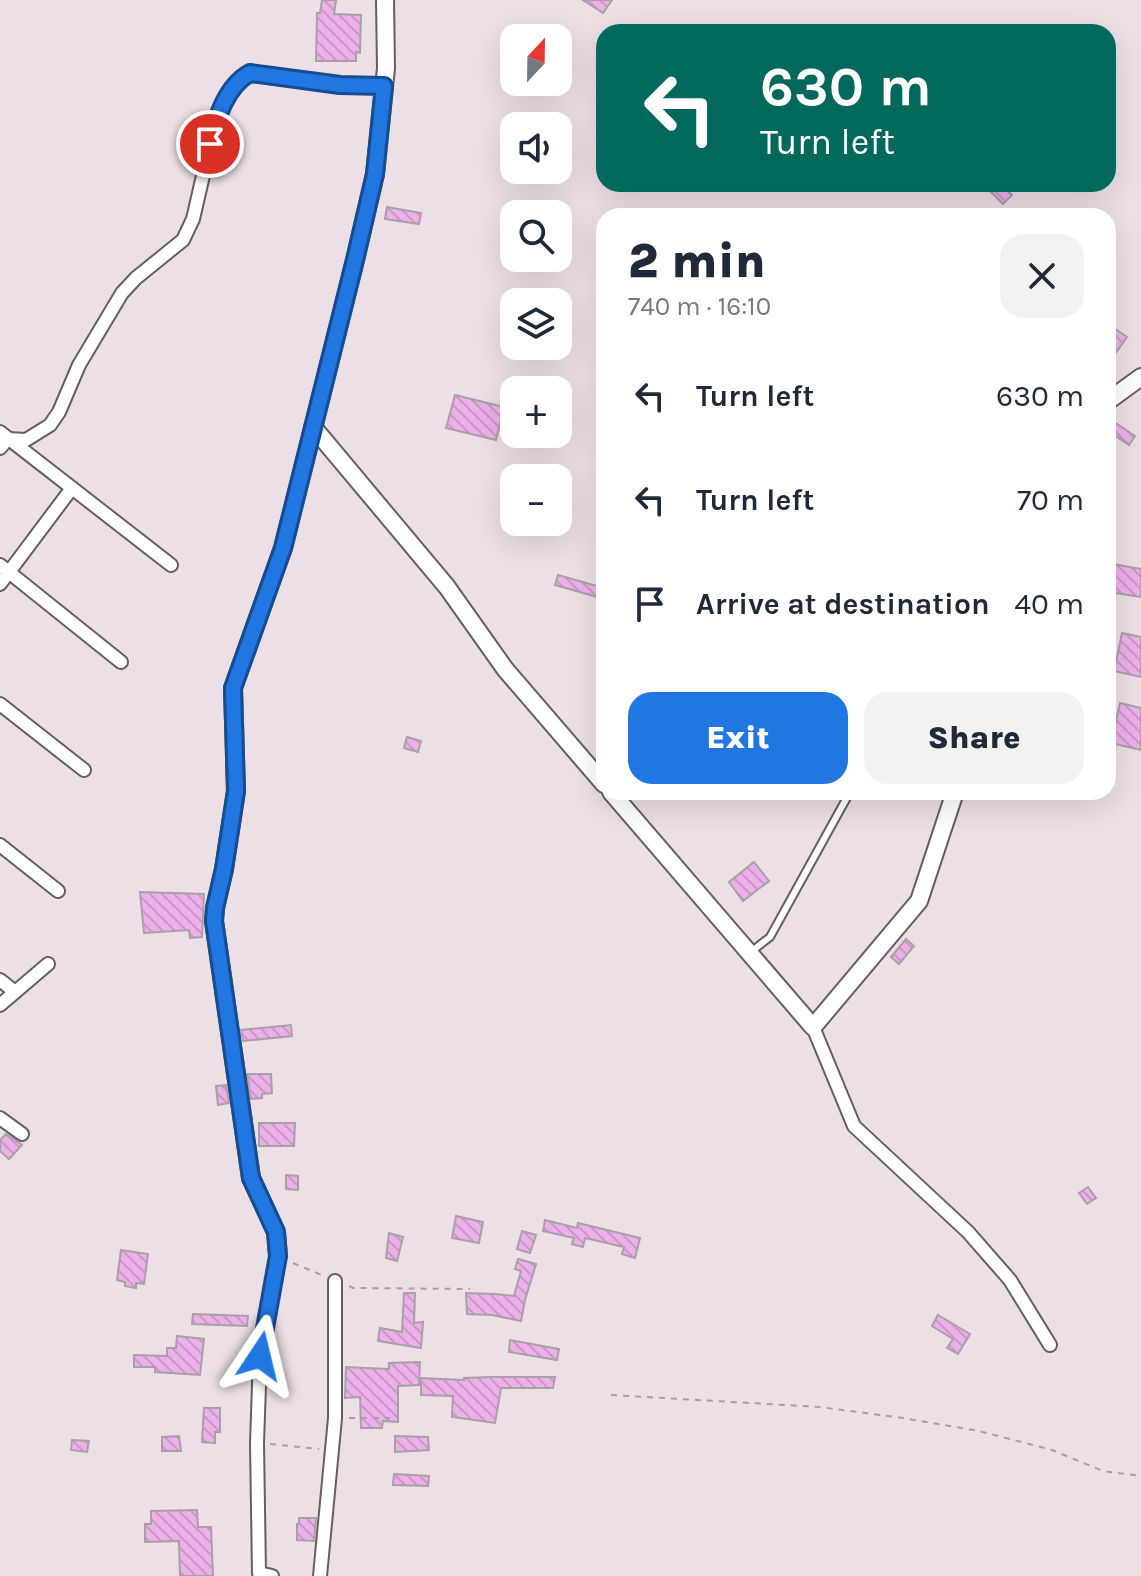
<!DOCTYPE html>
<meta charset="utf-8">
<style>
body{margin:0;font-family:Karla,sans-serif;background:#f2f2f3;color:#1f2937;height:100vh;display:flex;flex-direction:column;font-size:30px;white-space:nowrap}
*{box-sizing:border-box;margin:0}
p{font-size:26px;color:#747a83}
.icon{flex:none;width:44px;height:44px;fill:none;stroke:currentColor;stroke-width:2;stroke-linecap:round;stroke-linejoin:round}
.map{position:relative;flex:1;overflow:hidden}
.drawer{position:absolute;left:596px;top:208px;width:520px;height:592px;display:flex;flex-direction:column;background:#fff;border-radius:24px;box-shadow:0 8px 32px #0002}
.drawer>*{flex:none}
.banner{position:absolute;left:596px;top:24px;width:520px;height:168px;border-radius:24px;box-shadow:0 8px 32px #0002;background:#00695c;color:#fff;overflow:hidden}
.needle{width:52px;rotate:22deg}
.tools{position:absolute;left:500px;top:24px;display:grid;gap:16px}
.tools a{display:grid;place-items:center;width:72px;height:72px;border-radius:16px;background:#fff;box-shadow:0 8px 32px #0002;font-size:40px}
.pin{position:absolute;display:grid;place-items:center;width:68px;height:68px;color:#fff;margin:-34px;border:4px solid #fff;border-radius:50%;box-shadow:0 2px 8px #0007}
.me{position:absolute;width:88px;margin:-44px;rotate:10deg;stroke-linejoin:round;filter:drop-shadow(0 0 6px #0008)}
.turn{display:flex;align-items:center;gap:28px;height:168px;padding:0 32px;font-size:36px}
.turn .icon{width:104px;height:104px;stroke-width:2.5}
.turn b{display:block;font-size:56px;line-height:68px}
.round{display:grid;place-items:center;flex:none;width:84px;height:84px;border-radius:24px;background:#f2f2f3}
.overview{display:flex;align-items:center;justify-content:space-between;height:136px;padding:0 32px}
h1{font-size:48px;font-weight:800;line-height:60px}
.action{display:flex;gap:16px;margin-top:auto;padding:16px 32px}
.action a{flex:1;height:92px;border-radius:24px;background:#2177e1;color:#fff;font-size:32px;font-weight:800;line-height:92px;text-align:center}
.action a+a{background:#f2f2f3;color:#1f2937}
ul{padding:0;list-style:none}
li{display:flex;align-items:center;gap:24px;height:104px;padding:0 32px}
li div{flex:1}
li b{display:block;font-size:30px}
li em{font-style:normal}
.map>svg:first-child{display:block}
.building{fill:url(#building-back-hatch);stroke:#a9a0a8;stroke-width:2}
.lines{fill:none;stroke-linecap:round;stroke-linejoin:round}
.service-casing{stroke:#675d62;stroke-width:10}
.minor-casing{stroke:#675d62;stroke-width:16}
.tertiary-casing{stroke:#675d62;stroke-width:20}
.path{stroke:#a99fa4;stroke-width:2;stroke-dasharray:6 6;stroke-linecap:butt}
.service{stroke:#fff;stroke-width:6}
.minor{stroke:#fff;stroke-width:12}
.tertiary{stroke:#fff;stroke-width:16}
.route-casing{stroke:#154d92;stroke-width:20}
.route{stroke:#2177e1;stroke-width:14}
</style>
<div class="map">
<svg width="1141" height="1576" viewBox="0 0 1141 1576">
<defs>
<pattern id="building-back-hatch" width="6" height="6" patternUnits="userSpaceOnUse" patternTransform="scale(2)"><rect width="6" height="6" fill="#edb1e9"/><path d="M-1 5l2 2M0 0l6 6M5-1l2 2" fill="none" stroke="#cc98c8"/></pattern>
</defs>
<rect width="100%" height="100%" fill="#ecdfe5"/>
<g class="building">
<polygon points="322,0 336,0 334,14 361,15 360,53 356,52 356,61 316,61 317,13 320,13"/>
<polygon points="583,0 612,0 603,13"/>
<polygon points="995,184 1001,184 1012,195 1003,204 989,190"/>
<polygon points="387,207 421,213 419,224 385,219"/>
<polygon points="1108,324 1127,337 1108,364"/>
<polygon points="455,395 504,407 496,440 446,428"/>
<polygon points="1108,418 1135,436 1129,445 1108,431"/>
<polygon points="1113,564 1141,569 1141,597 1108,592"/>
<polygon points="558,575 604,588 604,599 555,585"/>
<polygon points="1122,633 1141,637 1141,677 1114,671"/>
<polygon points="1120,703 1141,708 1141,750 1111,743"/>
<polygon points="407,737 421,741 418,752 404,748"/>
<polygon points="754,862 769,881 743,901 729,882"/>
<polygon points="140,892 204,894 202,937 190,938 189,930 144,933"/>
<polygon points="906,939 914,946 899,964 891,957"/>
<polygon points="291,1025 292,1036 243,1041 241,1030"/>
<polygon points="247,1074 271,1074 272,1093 262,1094 262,1098 251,1099"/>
<polygon points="226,1085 229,1103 218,1105 216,1086"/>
<polygon points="259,1123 295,1123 294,1146 259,1146"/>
<polygon points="6,1134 22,1145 9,1159 0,1151 0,1140"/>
<polygon points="286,1175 298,1176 298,1190 286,1189"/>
<polygon points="1088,1187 1096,1198 1087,1204 1079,1193"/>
<polygon points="456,1216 483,1222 479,1243 452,1238"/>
<polygon points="545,1220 577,1228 578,1223 640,1238 635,1258 622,1254 624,1247 585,1238 583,1247 572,1244 574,1238 543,1231"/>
<polygon points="522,1231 536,1235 530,1253 517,1249"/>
<polygon points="389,1233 403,1237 397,1261 386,1258"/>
<polygon points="121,1250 148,1254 144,1284 136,1283 136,1288 125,1286 125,1282 117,1280"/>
<polygon points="518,1259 536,1264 525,1300 521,1321 492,1315 467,1314 466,1293 495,1294 514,1296 521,1271 515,1269"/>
<polygon points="404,1293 415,1293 414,1323 423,1322 421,1348 378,1341 380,1328 402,1332"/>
<polygon points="193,1314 248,1316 247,1326 192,1324"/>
<polygon points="938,1315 970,1334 958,1354 947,1348 953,1339 932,1326"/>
<polygon points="177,1336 204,1339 200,1375 155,1372 155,1367 134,1367 134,1355 167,1356 167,1348 176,1348"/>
<polygon points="510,1340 559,1349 557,1360 509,1352"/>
<polygon points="420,1362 419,1385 398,1386 398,1422 383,1421 382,1428 361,1428 360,1397 345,1398 346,1367 389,1369 389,1363"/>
<polygon points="491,1377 555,1377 553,1388 501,1388 495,1423 452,1417 453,1396 421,1395 421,1378 464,1380 464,1378"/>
<polygon points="204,1408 220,1408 220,1432 215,1432 215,1443 202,1442"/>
<polygon points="179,1436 181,1451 162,1451 162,1437"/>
<polygon points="395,1436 428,1437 429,1450 395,1452"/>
<polygon points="72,1440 89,1441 87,1452 71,1450"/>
<polygon points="394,1474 429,1476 428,1486 393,1485"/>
<polygon points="197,1510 198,1527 211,1527 213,1576 180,1576 179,1541 145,1542 145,1524 151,1524 151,1511"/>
<polygon points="299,1518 316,1518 314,1541 297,1540 297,1524 299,1524"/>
</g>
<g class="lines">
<g class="service-casing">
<polyline id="service" points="752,951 770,937 850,792"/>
</g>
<g class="minor-casing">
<g id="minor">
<polyline points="0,432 171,565"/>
<polyline points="0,448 8,439 26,440 50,425 59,412 79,365 122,293 136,278 183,240 193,219 217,115 240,78 250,73 260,73 340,85 384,86"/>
<polyline points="0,565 121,662"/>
<polyline points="0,584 72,488"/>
<polyline points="0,704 84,770"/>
<polyline points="0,845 58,891"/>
<polyline points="0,980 15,992"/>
<polyline points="0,1005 48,964"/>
<polyline points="813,1027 854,1126 968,1232 1010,1280 1050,1345"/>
<polyline points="0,1118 22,1134"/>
<polyline points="272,1576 259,1573 257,1443 260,1356 278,1256"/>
<polyline points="320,1576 335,1418 335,1281"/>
</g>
</g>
<g class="tertiary-casing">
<g id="tertiary">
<polyline points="1108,401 1141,377"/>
<polyline points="313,427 447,587 505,669 604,784"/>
<polyline points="611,792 813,1027 919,901 955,792"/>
<polyline points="278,1256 276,1232 251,1178 214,921 215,908 224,869 236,791 233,688 283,548 355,260 375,174 386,68 385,0"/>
</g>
</g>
<g class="path">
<polyline points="293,1263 324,1276"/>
<polyline points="349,1286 353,1288 470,1289"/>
<polyline points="611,1395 820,1407 903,1418 979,1431 1052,1450 1103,1471 1141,1476"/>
<polyline points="349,1418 390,1418"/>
<polyline points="270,1444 319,1449"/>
</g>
<use href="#service" class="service"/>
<use href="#minor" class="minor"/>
<use href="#tertiary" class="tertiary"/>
</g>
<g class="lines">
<g class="route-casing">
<path id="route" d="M210 144C216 119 226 86 250 73L340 85 384 86 375 174 355 260 283 548 233 688 236 791 224 869 215 908 214 921 251 1178 276 1232 278 1256 260 1356"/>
</g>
<use href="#route" class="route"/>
</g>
</svg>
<div class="tools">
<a><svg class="needle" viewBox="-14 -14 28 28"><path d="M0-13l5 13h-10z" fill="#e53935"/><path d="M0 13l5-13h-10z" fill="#747a83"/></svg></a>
<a><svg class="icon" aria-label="sound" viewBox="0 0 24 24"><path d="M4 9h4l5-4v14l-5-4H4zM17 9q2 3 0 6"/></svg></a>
<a><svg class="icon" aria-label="search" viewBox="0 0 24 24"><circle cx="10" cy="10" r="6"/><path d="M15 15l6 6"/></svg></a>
<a><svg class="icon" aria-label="layers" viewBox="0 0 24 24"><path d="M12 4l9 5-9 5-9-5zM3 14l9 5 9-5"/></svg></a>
<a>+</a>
<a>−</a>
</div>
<div class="pin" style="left:210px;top:144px;background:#d93025"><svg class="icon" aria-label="arrive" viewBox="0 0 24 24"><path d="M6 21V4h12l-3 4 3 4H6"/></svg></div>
<svg class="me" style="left:260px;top:1356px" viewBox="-20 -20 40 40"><path d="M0-17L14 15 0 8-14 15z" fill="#2177e1" stroke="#fff" stroke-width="4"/></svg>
<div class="banner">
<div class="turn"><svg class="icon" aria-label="left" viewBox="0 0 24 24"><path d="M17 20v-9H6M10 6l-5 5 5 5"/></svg><div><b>630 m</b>Turn left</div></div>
</div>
<section class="drawer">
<div class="overview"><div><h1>2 min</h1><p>740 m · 16:10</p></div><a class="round"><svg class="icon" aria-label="close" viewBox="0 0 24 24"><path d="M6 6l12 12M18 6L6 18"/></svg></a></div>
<ul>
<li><svg class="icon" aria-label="left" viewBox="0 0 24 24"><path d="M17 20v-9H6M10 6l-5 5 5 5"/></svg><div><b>Turn left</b></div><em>630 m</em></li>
<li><svg class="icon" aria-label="left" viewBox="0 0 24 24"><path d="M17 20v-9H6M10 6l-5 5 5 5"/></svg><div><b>Turn left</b></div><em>70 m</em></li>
<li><svg class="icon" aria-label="arrive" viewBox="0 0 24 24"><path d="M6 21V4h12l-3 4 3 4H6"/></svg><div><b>Arrive at destination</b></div><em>40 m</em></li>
</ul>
<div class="action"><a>Exit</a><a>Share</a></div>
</section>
</div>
